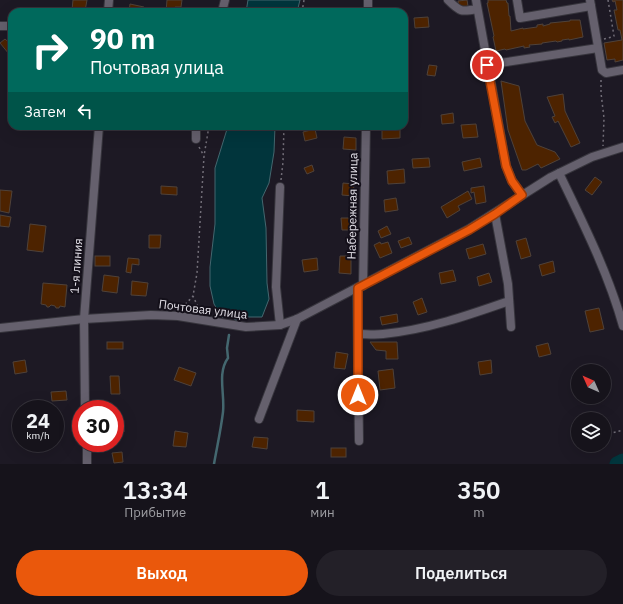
<!DOCTYPE html>
<html lang="ru">
<meta charset="utf-8">
<style>
body{margin:0;font-family:"IBM Plex Sans",sans-serif;background:#232028;color:#f1f3f6;height:100vh;display:flex;flex-direction:column;font-size:15px;white-space:nowrap}
*{box-sizing:border-box;margin:0}
p{font-size:13px;color:#9e9ea3}
.icon{flex:none;width:22px;height:22px;fill:none;stroke:currentColor;stroke-width:2;stroke-linecap:round;stroke-linejoin:round}
.map{position:relative;height:464px;overflow:hidden}
.side{display:flex;flex-direction:column;background:#16131b;flex:1}
.side>*{flex:none}
.hud{position:absolute;left:8px;top:8px;width:400px;height:122px;border-radius:12px;box-shadow:0 4px 16px #0002,0 0 0 1px #35323a;background:#00695c;color:#fff;overflow:hidden}
.needle{width:26px;rotate:315deg}
.controls{position:absolute;left:571px;top:364px;display:grid;gap:8px}
.controls a{display:grid;place-items:center;width:40px;height:40px;border-radius:50%;background:#16131b;box-shadow:0 4px 16px #0002,0 0 0 1px #35323a;font-size:20px}
.speed{position:absolute;left:12px;top:400px;display:flex;gap:8px;font-size:20px;font-weight:700;text-align:center}
.speed>*{display:grid;place-content:center;width:52px;height:52px;border-radius:50%;background:#16131b;box-shadow:0 4px 16px #0002,0 0 0 1px #35323a;line-height:1}
.speed small{font-size:10px;font-weight:400}
.speed .limit{border:6px solid #d22;background:#fff;color:#111}
.pin{position:absolute;display:grid;place-items:center;width:34px;height:34px;color:#fff;margin:-17px;border:2px solid #fff;border-radius:50%;box-shadow:0 1px 4px #0007}
.me{position:absolute;width:44px;margin:-22px;rotate:0deg;stroke-linejoin:round;filter:drop-shadow(0 0 3px #0008)}
.turn{display:flex;align-items:center;gap:14px;height:84px;padding:0 16px;font-size:18px}
.turn .icon{width:52px;height:52px;stroke-width:2.5}
.turn b{display:block;font-size:28px;line-height:34px}
.then{display:flex;align-items:center;height:38px;padding:0 16px;background:#0003;gap:8px;font-size:15px}
.eta{display:flex;justify-content:space-evenly;align-items:center;height:68px;text-align:center}
.eta b{font-size:24px;font-weight:600;line-height:28px}
.action{display:flex;gap:8px;margin-top:auto;padding:8px 16px}
.action a{flex:1;height:46px;border-radius:24px;background:#ea580c;color:#fff;font-size:16px;font-weight:600;line-height:46px;text-align:center}
.action a+a{background:#232028;color:#f1f3f6}
.map>svg:first-child{display:block}
.water{fill:#01353c;stroke:#44676f}
.lines{fill:none;stroke-linecap:round;stroke-linejoin:round}
.stream{stroke:#44676f;stroke-width:2.5}
.river{stroke:#01353c;stroke-width:15}
.building{fill:#4d2300;stroke:#4f423a}
.minor-casing{stroke:#37353d;stroke-width:10}
.path{stroke:#726e78;stroke-width:1.5;stroke-dasharray:2 3;stroke-linecap:butt}
.minor{stroke:#65606d;stroke-width:8}
.route-casing{stroke:#983908;stroke-width:10}
.route{stroke:#ea580c;stroke-width:7}
.labels{text-anchor:middle;dominant-baseline:central;stroke-width:4;stroke-linejoin:round;paint-order:stroke}
.street-label{font-size:12px;fill:#e0dde5;stroke:#14101a}
</style>
<div class="map">
<svg width="623" height="464" viewBox="0 0 623 464">
<rect width="100%" height="100%" fill="#1d1924"/>
<g class="water">
<polygon points="248,0 300,0 297,12 246,12"/>
<polygon points="228,126 275,126 274,152 269,183 262,198 266,228 267,283 269,299 262,317 222,317 214,304 210,286 210,267 215,224 215,168"/>
</g>
<g class="lines">
<g class="stream">
<polyline points="235,321 237,317"/>
<path d="M214 464C217 447 221 429 223 412 225 394 217 373 228 358L227 348 229 335"/>
</g>
<polyline class="river" points="617,464 623,461"/>
</g>
<g class="building">
<polygon points="73,0 87,0 85,11 72,10"/>
<polygon points="167,0 182,0 181,7 175,7 174,12 166,12"/>
<polygon points="467,0 468,6 459,8 458,1"/>
<polygon points="488,0 506,0 507,3 508,3 509,16 510,16 511,31 523,28 523,29 537,27 537,25 543,24 543,26 550,24 550,23 570,21 570,20 580,20 583,37 569,40 569,39 562,40 562,41 557,42 556,41 542,43 542,44 529,45 530,47 524,48 524,46 506,50 505,49 496,51 493,37 494,36 487,3 488,3"/>
<polygon points="612,0 623,0 623,60 615,62 615,59 607,60 604,43 622,40 620,30 618,30 614,10 617,10 615,1 613,2"/>
<polygon points="130,4 144,7 144,12 129,12"/>
<polygon points="428,17 429,27 415,28 414,18"/>
<polygon points="5,39 12,45 12,52 9,54 0,43"/>
<polygon points="429,65 437,66 435,76 427,75"/>
<polygon points="501,81 519,86 525,121 537,145 555,152 560,159 541,168 538,164 526,170 522,170 508,130"/>
<polygon points="563,94 565,111 580,143 571,147 558,121 555,123 552,117 555,116 547,97"/>
<polygon points="453,113 454,123 442,124 441,115"/>
<polygon points="476,124 478,137 463,138 461,125"/>
<polygon points="382,127 400,127 400,138 382,139"/>
<polygon points="315,129 317,138 305,141 303,132"/>
<polygon points="344,137 356,138 356,150 343,149"/>
<polygon points="429,158 430,167 413,168 412,159"/>
<polygon points="480,158 482,167 464,171 462,162"/>
<polygon points="312,165 314,171 307,174 304,168"/>
<polygon points="404,169 405,183 388,184 387,171"/>
<polygon points="595,177 602,182 592,195 585,190"/>
<polygon points="343,183 354,184 353,196 342,195"/>
<polygon points="161,186 177,187 177,195 161,194"/>
<polygon points="484,186 486,202 476,204 474,192 471,193 471,188"/>
<polygon points="0,190 12,191 9,213 0,211"/>
<polygon points="468,191 472,199 458,206 460,210 447,218 441,207"/>
<polygon points="396,198 398,210 385,212 384,200"/>
<polygon points="0,215 11,217 9,227 0,226"/>
<polygon points="341,218 352,218 352,230 342,230"/>
<polygon points="30,224 46,226 43,252 27,250"/>
<polygon points="387,226 391,234 381,238 378,231"/>
<polygon points="149,235 161,235 160,248 149,248"/>
<polygon points="409,237 412,244 401,248 398,241"/>
<polygon points="526,238 531,256 521,259 516,241"/>
<polygon points="380,242 381,244 388,242 392,253 380,258 374,245"/>
<polygon points="483,244 486,254 469,259 466,249"/>
<rect x="95" y="256" width="15" height="10"/>
<polygon points="340,256 351,256 351,274 339,273"/>
<polygon points="128,258 139,259 139,265 132,264 131,273 126,272"/>
<polygon points="317,258 318,270 304,272 302,260"/>
<polygon points="553,261 555,272 542,276 539,265"/>
<polygon points="453,270 456,281 441,284 439,273"/>
<polygon points="489,273 492,282 479,286 477,277"/>
<polygon points="104,275 119,277 117,293 102,291"/>
<polygon points="132,281 148,283 146,296 131,295"/>
<polygon points="43,283 67,285 65,307 60,306 59,308 56,308 55,306 51,305 49,307 47,307 46,305 41,304"/>
<polygon points="422,298 427,312 418,315 413,302"/>
<polygon points="599,308 604,329 590,332 585,311"/>
<polygon points="397,314 398,322 382,325 380,317"/>
<rect x="107" y="342" width="16" height="7"/>
<polygon points="370,342 397,342 398,359 386,359 386,351 376,350"/>
<polygon points="548,343 551,354 539,357 536,346"/>
<polygon points="336,352 348,354 345,369 334,368"/>
<polygon points="25,360 27,372 15,374 13,362"/>
<polygon points="491,360 492,373 480,375 478,362"/>
<polygon points="179,367 196,373 191,386 174,380"/>
<polygon points="393,369 395,388 380,390 378,371"/>
<polygon points="110,376 119,376 120,394 111,394"/>
<polygon points="363,381 372,382 372,391 363,391"/>
<polygon points="66,391 67,400 52,401 51,392"/>
<polygon points="297,410 314,411 314,422 297,421"/>
<polygon points="123,420 124,432 115,432 115,421"/>
<rect x="18" y="422" width="3" height="13"/>
<polygon points="175,431 188,433 186,447 173,446"/>
<polygon points="254,437 268,438 267,449 252,447"/>
<rect x="331" y="448" width="15" height="9"/>
<polygon points="122,452 123,462 114,463 112,453"/>
</g>
<g class="lines">
<g class="minor-casing">
<g id="minor">
<path d="M448 0C460 12 461 12 477 9"/>
<polyline points="476,0 506,166 512,181 522,195"/>
<polyline points="517,0 520,18 591,6"/>
<polyline points="590,0 602,70 606,73 623,70"/>
<polyline points="108,12 109,0"/>
<polyline points="222,12 225,0"/>
<polyline points="368,12 368,0"/>
<polyline points="0,26 12,26"/>
<polyline points="487,65 598,48"/>
<polyline points="196,139 196,126"/>
<path d="M559 173C583 223 608 272 623 326"/>
<polyline points="495,214 508,284 511,327"/>
<polyline points="363,286 366,126"/>
<polyline points="357,288 359,441"/>
<polyline points="280,325 276,287 280,187"/>
<polyline points="0,328 84,319 151,315 178,316 246,327 280,325 297,319 469,229 551,177 592,157 623,147"/>
<path d="M358 334C366 334 375 335 383 334 426 330 469 315 509 301"/>
<polyline points="85,409 84,319 99,126"/>
<polyline points="259,419 297,319"/>
<polyline points="87,443 87,464"/>
</g>
</g>
<g class="path">
<polyline points="302,12 304,0"/>
<polyline points="604,39 612,37 614,36 608,0"/>
<polyline points="601,80 601,93 604,118 603,146"/>
<polyline points="199,147 204,156"/>
<polyline points="281,180 283,162 284,126"/>
<polyline points="182,308 193,296"/>
<polyline points="206,312 198,307 193,296 197,273 204,156 209,126"/>
<polyline points="604,435 623,430"/>
</g>
<use href="#minor" class="minor"/>
</g>
<g class="lines">
<g class="route-casing">
<polyline id="route" points="358,395 358,288 469,230 495,214 522,195 512,181 506,166 487,65"/>
</g>
<use href="#route" class="route"/>
</g>
<g class="labels">
<g class="street-label">
<text transform="translate(352 206) rotate(-89)">Набережная улица</text>
<text transform="translate(76 266) rotate(-86)">1-я линия</text>
<text transform="translate(203 309) rotate(7)">Почтовая улица</text>
</g>
</g>
</svg>
<div class="controls">
<a><svg class="needle" viewBox="-14 -14 28 28"><path d="M0-13l5 13h-10z" fill="#e53935"/><path d="M0 13l5-13h-10z" fill="#9e9ea3"/></svg></a>
<a><svg class="icon" aria-label="layers" viewBox="0 0 24 24"><path d="M12 4l9 5-9 5-9-5zM3 14l9 5 9-5"/></svg></a>
</div>
<div class="speed"><div>24<small>km/h</small></div><div class="limit">30</div></div>
<div class="pin" style="left:487px;top:65px;background:#d93025"><svg class="icon" aria-label="arrive" viewBox="0 0 24 24"><path d="M6 21V4h12l-3 4 3 4H6"/></svg></div>
<svg class="me" style="left:358px;top:395px" viewBox="-20 -20 40 40"><circle r="17" fill="#ea580c" stroke="#fff" stroke-width="3"/><path d="M0-11L8 9 0 5-8 9z" fill="#fff"/></svg>
<div class="hud">
<div class="turn"><svg class="icon" aria-label="right" viewBox="0 0 24 24"><path d="M7 20v-9h11M14 6l5 5-5 5"/></svg><div><b>90 m</b>Почтовая улица</div></div>
<div class="then">Затем<svg class="icon" aria-label="left" viewBox="0 0 24 24"><path d="M17 20v-9H6M10 6l-5 5 5 5"/></svg></div>
</div>
</div>
<section class="side">
<div class="eta">
<div><b>13:34</b><p>Прибытие</p></div>
<div><b>1</b><p>мин</p></div>
<div><b>350</b><p>m</p></div>
</div>
<div class="action"><a>Выход</a><a>Поделиться</a></div>
</section>
